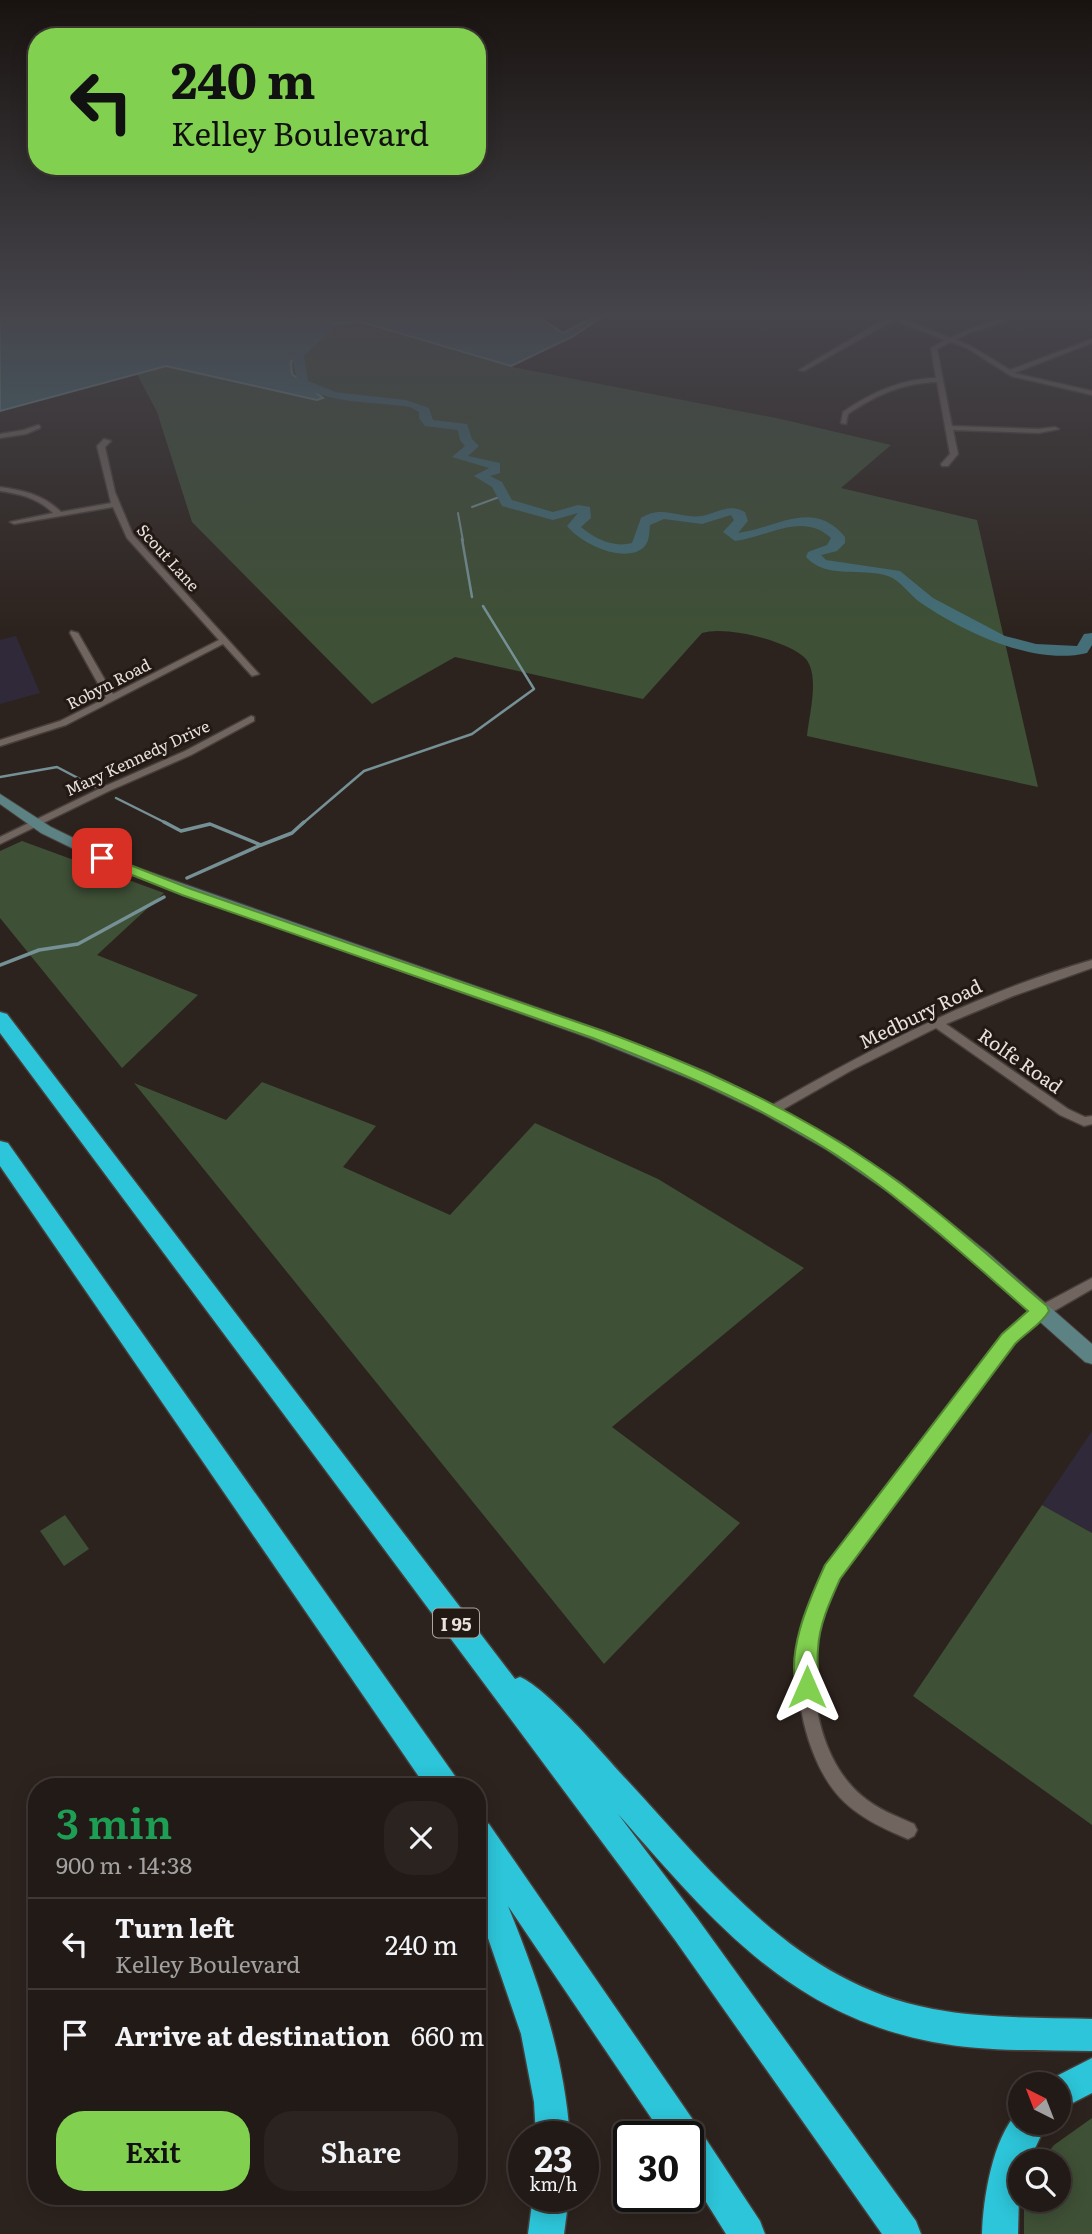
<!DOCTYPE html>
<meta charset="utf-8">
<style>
body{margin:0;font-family:Literata,serif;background:#2a231f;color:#f1f3f6;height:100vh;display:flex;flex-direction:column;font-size:26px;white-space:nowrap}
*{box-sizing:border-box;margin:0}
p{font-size:23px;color:#a2a1a1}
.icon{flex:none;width:38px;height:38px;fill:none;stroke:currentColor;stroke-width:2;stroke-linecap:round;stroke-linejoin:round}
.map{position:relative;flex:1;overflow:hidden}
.drawer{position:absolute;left:28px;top:1778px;width:458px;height:427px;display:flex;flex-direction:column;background:#221a16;border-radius:28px;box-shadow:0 4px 18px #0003,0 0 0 2px #3f3835}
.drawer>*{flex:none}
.top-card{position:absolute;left:28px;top:28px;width:458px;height:147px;border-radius:28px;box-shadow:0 4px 18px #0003,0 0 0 2px #3f3835;background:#81d050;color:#111;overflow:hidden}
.needle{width:46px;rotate:318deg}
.tools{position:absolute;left:1008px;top:2072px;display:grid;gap:14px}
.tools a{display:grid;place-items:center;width:63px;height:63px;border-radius:50%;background:#221a16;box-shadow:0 4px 18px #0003,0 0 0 2px #3f3835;font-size:35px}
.speed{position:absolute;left:508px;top:2121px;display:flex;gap:14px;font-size:35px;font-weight:700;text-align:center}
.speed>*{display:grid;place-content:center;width:91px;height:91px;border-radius:50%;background:#221a16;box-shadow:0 4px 18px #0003,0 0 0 2px #3f3835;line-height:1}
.speed small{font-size:18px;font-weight:400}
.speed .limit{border:4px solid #111;border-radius:10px;background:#fff;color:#111}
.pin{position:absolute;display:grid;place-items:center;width:60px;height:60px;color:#fff;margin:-30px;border-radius:14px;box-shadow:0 4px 10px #0006}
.me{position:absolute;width:77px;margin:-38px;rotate:0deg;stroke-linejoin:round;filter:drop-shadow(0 0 5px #0008)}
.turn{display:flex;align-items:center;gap:24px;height:147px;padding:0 28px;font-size:32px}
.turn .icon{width:91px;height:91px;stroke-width:2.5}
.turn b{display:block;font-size:49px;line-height:60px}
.round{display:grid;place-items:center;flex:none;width:74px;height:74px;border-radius:28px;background:#2a231f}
.overview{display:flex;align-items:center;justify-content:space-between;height:119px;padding:0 28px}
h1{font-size:42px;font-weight:600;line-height:52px;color:#1e9e55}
.primary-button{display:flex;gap:14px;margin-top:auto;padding:14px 28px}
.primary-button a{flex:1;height:80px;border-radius:28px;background:#81d050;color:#111;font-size:28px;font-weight:600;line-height:80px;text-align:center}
.primary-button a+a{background:#2a231f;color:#f1f3f6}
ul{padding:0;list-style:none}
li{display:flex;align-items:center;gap:21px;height:91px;padding:0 28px;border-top:2px solid #3f3835}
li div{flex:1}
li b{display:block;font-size:26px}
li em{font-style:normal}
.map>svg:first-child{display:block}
.commercial{fill:#2f2939}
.green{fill:#3e5036}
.water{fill:#446f78;stroke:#759196;stroke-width:2}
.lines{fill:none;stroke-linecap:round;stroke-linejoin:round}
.stream-far2{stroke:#759196;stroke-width:2}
.stream-far1{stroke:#759196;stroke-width:2.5}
.stream{stroke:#759196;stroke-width:3.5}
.river{fill:#446f78;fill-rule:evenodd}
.minor-casing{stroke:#483f3b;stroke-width:3}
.secondary-casing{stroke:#483f3b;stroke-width:2}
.motorway-casing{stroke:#483f3b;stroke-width:3}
.minor{fill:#71655f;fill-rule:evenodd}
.secondary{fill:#5d8284;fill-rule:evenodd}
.motorway{fill:#2dc5d9;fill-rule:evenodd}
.route{fill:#81d050;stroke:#548734;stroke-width:2}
.labels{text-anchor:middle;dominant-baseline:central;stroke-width:6;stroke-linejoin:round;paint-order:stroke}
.far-street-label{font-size:16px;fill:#e8e1dd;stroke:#231914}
.shield{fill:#231914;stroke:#ada5a1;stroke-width:2}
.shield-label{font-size:18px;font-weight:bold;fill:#e8e1dd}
.street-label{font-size:19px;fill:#e8e1dd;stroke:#231914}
</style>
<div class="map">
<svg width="1092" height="2234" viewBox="0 0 1092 2234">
<rect width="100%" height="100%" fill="#2d231e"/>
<g class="commercial">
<polygon points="16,636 40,693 0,704 0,640"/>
<polygon points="1092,1431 1092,1533 1042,1505"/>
</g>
<g class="green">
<path d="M184 317H539L563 333 593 317H602L572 337 512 367 781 419 891 445 841 488 977 520 1038 787 807 736C809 715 820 677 806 659 790 641 725 625 702 633L643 699 455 657 372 704 192 522 157 412 137 374 0 411V375Z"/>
<polygon points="22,841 164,893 97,955 198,995 122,1068 0,918 0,851"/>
<polygon points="262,1082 376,1126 343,1167 450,1215 535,1123 658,1179 804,1268 612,1427 740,1523 604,1664 134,1083 226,1120"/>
<polygon points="1042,1505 1092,1533 1092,1825 913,1696"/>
<polygon points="65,1515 89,1549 64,1566 40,1531"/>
<polygon points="1092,2118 1092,2234 1024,2234 1024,2200 1059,2200 1059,2161 1041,2161 1054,2145"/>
</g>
<polygon class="water" points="0,317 539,317 563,333 593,317 602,317 572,337 511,366 362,322 329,324 310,347 291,362 292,374 323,398 317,400 166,366 0,411"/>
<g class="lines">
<g class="stream-far2">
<polyline points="472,507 502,496"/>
<polyline points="458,513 463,541"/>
</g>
<g class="stream-far1">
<polyline points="462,539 472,597"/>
<polyline points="0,777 57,767 95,787"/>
<polyline points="116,798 168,824"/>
<polyline points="302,824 364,771 472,734 534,689 483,606"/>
</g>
<g class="stream">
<polyline points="164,822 181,831 210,824 261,845 292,833 304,822"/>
<polyline points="187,878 261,845"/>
<polyline points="0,965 39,950 78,944 164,897"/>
</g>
<path class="river" d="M287 317H300L305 322 327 321 336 326 304 356 308 381 336 392 406 400 429 408 433 420 467 424 472 439 479 446 468 456 500 463V473L490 476 502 482 512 500 553 512 578 505 590 507 591 518 581 527C595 539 614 548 632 543L641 518C662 504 680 519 702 516 718 513 729 503 745 512L748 521 738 533C777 528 813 498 845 537V543L837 551 821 555 826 560 900 571 933 598 1005 636 1036 644 1077 646 1084 634 1092 633V645L1087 653C1034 666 964 632 921 603 909 595 902 581 888 576 861 567 827 580 806 557L808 552 827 545 831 538C803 511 768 537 735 541L723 532 734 520 731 515 702 524 664 519 650 525C649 532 650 541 644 547 625 565 580 543 567 526L578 513 553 520 502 506 492 487 474 476 489 468 452 457 465 446 460 440 458 430 425 426 419 418V412L410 407C371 401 334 405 298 385L292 355 323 328H297Z"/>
<g class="minor-casing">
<g id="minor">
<path d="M888 317H897L950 338C971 328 996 317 1019 317L969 333 956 340 971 346 1010 370 1092 339V343L1014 373 1092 391V395L1011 376 967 348 951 342 937 349 952 426 1039 429 1055 427 1059 429 1039 433 953 430 958 454 948 466H942L941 464 950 454 937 382C903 383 876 395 848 414L846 424 841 423 843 412C872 392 901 379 936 378L931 348 945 340 894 320 804 371 799 370Z"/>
<polygon points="38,425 40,426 40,428 26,434 0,438 0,434 24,430"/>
<path d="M104 439 111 441 105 447 115 492 133 535 259 674 252 676 223 644 66 725 0 746V740L60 721 106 698 70 633 71 631 78 633 113 694 219 640 127 538 113 507 14 524 10 522 53 513C38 498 20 494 0 491V487C23 490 44 495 61 512L111 503 97 446Z"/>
<polygon points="251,716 254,717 254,721 191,755 109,791 0,844 0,837 103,787 185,751"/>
<path d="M1092 960V968L1013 996 946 1024 1068 1109 1085 1117 1092 1116V1124L1084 1126 1060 1115 936 1028 852 1070 775 1114H767L765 1111 767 1108C870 1049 977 993 1092 960Z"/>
<path d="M1092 1278V1289L1042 1318 1013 1343 839 1577C830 1597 821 1616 817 1638 807 1690 820 1761 862 1796 877 1809 896 1816 914 1824L917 1830 914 1836 908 1839C853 1816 827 1797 808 1738 790 1680 798 1621 827 1569 833 1558 841 1548 849 1539 865 1517 881 1496 897 1475 932 1428 968 1382 1003 1335L1032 1310Z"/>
</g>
</g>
<g class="secondary-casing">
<polygon id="secondary" points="0,794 51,827 127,864 604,1031 707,1072 774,1105 839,1141 900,1182 987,1252 1092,1344 1092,1364 1085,1362 974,1263 888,1192 827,1150 762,1113 695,1081 592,1039 117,870 41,833 0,804"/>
</g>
<g class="motorway-casing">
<g id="motorway">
<path d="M0 1012 7 1014 515 1679 520 1677C548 1689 603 1754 626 1779 716 1876 796 1983 933 2009 986 2019 1039 2017 1092 2019V2051C1039 2050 985 2052 933 2042 787 2014 711 1919 618 1814L697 1918 916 2221 921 2234H882L675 1940 0 1033Z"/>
<polygon points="0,1141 8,1143 455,1776 459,1787 426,1787 0,1166"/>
<path d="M478 1820 489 1824 700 2130 760 2221 765 2234H726L688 2173V2137H664L508 1906C539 1982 564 2055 570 2137H536L534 2102 521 2034 478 1909Z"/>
<polygon points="1092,2058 1092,2093 1059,2110 1059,2084 1046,2084 1047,2081"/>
<path d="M1020 2110V2123H1047L1029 2161H1020L1018 2234H982C983 2198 993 2135 1020 2110Z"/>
<polygon points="533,2196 569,2196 564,2234 528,2234"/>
</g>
</g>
<use href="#minor" class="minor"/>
<use href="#secondary" class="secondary"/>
<use href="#motorway" class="motorway"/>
</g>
<linearGradient id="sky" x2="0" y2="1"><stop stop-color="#191310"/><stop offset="0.5" stop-color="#46454c"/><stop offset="1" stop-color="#46454c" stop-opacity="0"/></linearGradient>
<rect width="1092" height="630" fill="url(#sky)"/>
<path class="route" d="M102 854 191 889 603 1031C696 1065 788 1106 870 1162 933 1204 989 1257 1047 1306L1049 1311C1042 1324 1025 1333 1015 1344L840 1579C830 1601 819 1625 818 1649 816 1664 821 1680 815 1695L807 1698 799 1695C783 1657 809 1600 825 1565L1002 1334 1028 1311C973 1263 919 1213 860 1171 779 1114 684 1073 593 1038L182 895 97 861V856Z"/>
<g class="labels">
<g class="far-street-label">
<text transform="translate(169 557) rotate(48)">Scout Lane</text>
<text transform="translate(108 683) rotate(-27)">Robyn Road</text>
<text transform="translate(137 757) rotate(-25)">Mary Kennedy Drive</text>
</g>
<rect class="shield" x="433" y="1608.5" width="46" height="29" rx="5"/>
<g class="shield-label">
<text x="456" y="1623">I 95</text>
</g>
<g class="street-label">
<text transform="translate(920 1013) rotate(-26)">Medbury Road</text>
<text transform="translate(1021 1060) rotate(35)">Rolfe Road</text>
</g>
</g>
</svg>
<div class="tools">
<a><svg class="needle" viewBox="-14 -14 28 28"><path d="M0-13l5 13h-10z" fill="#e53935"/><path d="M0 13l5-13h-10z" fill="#a2a1a1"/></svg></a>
<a><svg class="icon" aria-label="search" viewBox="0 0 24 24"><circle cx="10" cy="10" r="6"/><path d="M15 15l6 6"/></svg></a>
</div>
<div class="speed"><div>23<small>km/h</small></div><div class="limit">30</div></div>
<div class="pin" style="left:102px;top:858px;background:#d93025"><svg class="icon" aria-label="arrive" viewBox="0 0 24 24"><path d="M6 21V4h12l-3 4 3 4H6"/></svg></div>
<svg class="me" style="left:807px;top:1687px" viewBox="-20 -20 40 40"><path d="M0-17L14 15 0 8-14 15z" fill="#81d050" stroke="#fff" stroke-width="4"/></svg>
<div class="top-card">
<div class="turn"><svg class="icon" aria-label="left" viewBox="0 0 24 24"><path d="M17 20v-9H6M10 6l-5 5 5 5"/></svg><div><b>240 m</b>Kelley Boulevard</div></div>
</div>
<section class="drawer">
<div class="overview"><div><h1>3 min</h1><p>900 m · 14:38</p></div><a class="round"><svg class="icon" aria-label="close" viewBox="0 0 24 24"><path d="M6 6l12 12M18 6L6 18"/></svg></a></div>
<ul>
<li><svg class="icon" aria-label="left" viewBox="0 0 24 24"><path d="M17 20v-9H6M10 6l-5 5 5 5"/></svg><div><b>Turn left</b><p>Kelley Boulevard</p></div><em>240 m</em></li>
<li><svg class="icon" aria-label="arrive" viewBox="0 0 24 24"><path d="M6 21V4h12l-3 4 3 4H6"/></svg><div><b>Arrive at destination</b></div><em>660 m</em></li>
</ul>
<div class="primary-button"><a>Exit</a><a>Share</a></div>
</section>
</div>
